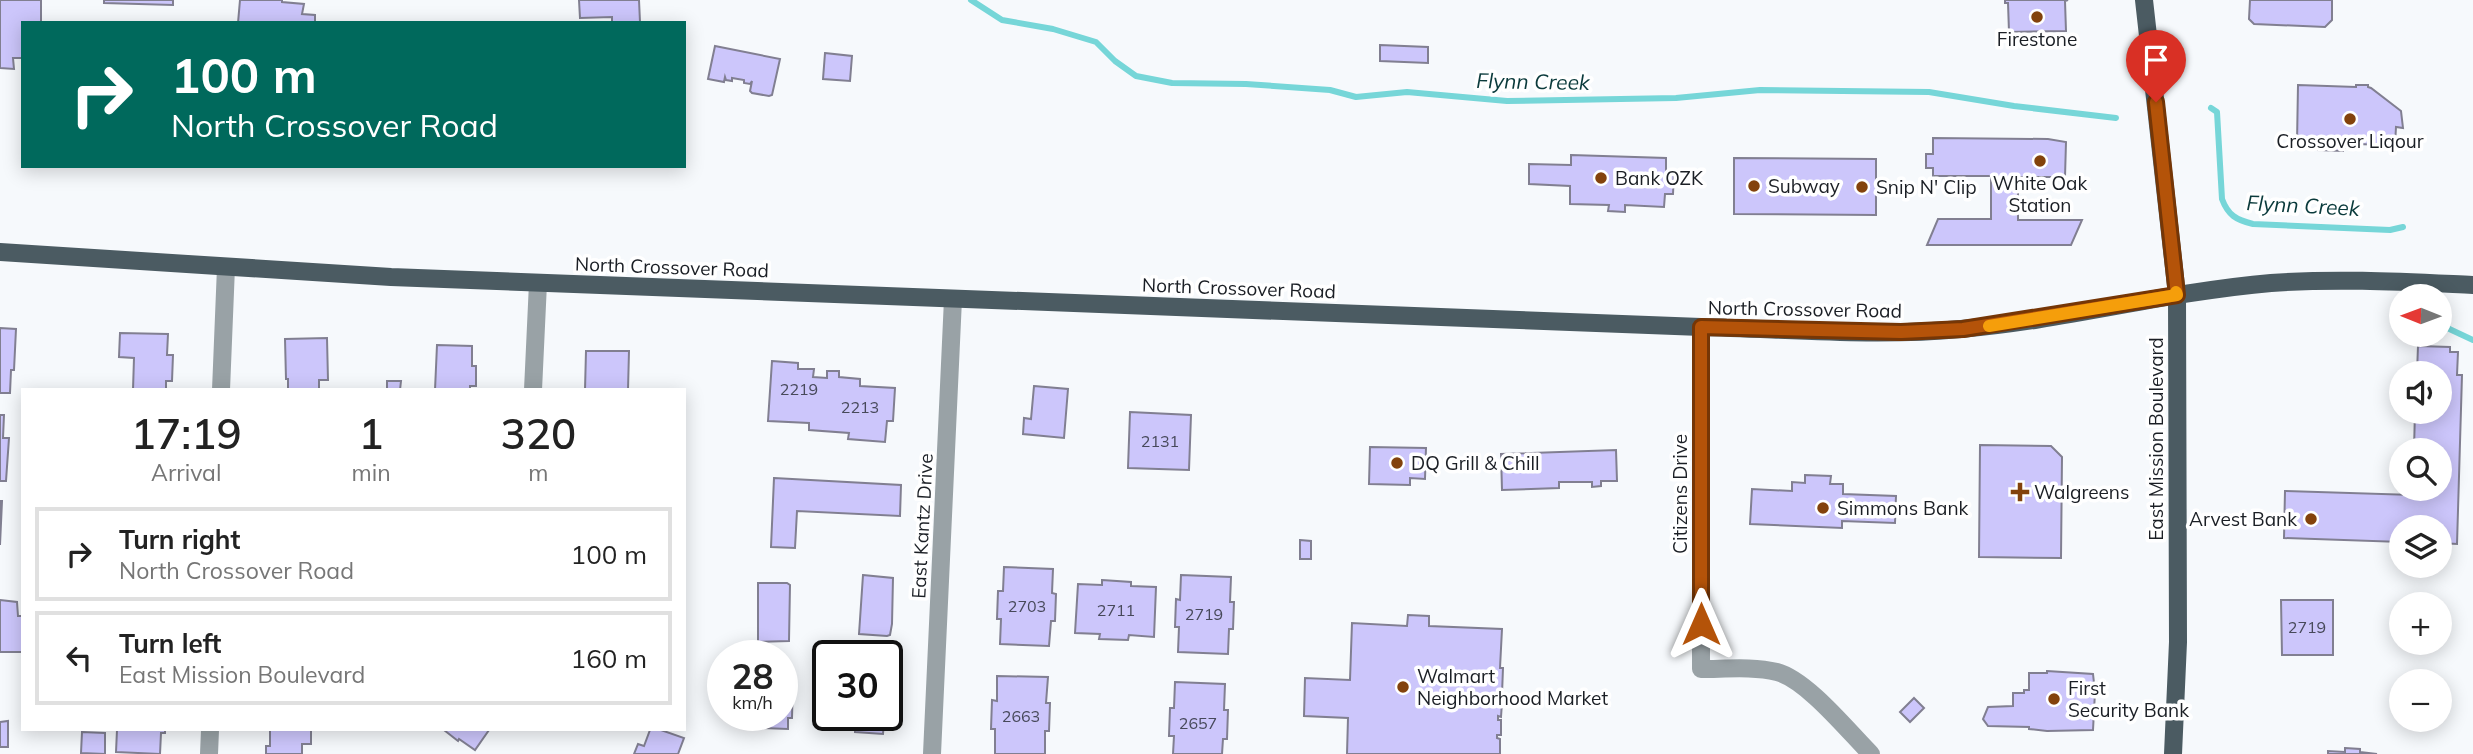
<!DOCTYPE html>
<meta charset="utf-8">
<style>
body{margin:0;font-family:Mulish,sans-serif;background:#f2f2f2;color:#222;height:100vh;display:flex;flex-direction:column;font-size:26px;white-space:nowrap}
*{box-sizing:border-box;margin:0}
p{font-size:23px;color:#767676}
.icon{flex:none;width:38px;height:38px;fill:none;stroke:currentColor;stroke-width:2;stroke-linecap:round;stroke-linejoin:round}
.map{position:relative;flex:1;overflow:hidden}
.side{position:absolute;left:21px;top:388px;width:665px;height:343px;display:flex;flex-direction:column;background:#fff;border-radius:0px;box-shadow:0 4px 18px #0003}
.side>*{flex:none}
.banner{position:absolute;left:21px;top:21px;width:665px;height:147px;border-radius:0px;box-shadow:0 4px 18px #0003;background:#00695c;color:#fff;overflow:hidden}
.needle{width:46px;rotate:271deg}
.fabs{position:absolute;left:2389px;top:284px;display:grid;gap:14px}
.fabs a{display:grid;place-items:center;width:63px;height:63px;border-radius:50%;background:#fff;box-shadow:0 4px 18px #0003;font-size:35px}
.speed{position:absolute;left:707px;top:640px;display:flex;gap:14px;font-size:35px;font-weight:700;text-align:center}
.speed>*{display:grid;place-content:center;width:91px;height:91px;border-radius:50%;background:#fff;box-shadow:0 4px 18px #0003;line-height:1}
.speed small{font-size:18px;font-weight:400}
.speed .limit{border:4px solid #111;border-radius:10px;background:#fff;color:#111}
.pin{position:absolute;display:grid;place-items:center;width:60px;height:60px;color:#fff;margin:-72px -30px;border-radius:50% 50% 50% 0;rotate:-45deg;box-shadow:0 0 7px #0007}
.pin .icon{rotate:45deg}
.me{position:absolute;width:77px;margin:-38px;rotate:0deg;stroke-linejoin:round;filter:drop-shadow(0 0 5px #0008)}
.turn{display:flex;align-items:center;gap:24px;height:147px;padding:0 35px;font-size:32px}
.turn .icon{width:91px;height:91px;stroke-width:2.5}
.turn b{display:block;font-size:49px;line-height:60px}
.eta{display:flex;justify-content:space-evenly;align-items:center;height:119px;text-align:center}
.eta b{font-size:42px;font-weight:600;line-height:49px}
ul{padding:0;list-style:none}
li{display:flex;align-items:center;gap:21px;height:94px;margin:0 14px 10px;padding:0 21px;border:4px solid #e0e0e0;border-radius:0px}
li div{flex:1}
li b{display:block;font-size:26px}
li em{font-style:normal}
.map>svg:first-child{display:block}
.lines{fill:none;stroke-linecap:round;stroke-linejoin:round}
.stream{stroke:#76d6d8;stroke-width:6}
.building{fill:#ccc6fb;stroke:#817f91;stroke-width:2}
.minor{stroke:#99a2a6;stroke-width:18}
.major{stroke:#4b5b62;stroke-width:18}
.route-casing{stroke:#753606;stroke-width:18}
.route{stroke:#b45309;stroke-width:12}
.slow{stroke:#f59e0b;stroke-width:12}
.poi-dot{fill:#83420c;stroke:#fff;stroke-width:2.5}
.labels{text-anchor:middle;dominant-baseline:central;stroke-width:7;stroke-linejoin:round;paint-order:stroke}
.number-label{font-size:16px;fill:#47495a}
.poi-label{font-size:19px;fill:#1b1f25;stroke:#fff;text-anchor:start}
.street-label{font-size:19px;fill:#1b1f25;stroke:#fff}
.water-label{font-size:21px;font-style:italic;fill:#0a3a3b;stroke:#fff}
</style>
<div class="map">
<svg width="2473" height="754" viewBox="0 0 2473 754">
<rect width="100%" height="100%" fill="#f6f9fc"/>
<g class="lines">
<g class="stream">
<polyline points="971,0 1002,20 1053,29 1096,42 1115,61 1136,76 1172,83 1246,84 1330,90 1356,97 1407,92 1507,101 1676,98 1760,90 1929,92 2014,106 2116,118"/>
<path d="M2211 108 2217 112 2222 199C2228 215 2236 220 2253 224L2390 230 2403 227"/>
<polyline points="2443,326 2473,340"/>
</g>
</g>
<g class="building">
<polygon points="0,0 41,0 41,23 23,23 23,58 13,58 14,69 0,68"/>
<polygon points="104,0 173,0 173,5 104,3"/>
<polygon points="240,0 282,0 282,2 304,4 302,14 315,15 315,23 238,23"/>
<polygon points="579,0 639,0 640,22 612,23 612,17 580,18"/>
<polygon points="2005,0 2068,0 2065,1 2066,31 2009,32 2008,3 2005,3"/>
<polygon points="2250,0 2332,0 2332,20 2325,27 2254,24 2249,19"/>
<polygon points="1380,45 1428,47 1428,63 1380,61"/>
<polygon points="715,46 780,59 772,95 769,96 752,93 750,91 752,81 750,84 744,83 744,80 732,78 732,81 726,80 725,77 724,82 708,79"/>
<polygon points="825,53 852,56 850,81 823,79"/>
<polygon points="2298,85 2356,87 2356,85 2368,85 2368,87 2371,88 2401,111 2403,128 2396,127 2395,145 2352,144 2351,148 2343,148 2343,151 2318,150 2318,144 2297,143"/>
<polygon points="1933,138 2048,139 2066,142 2065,177 2018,177 2018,220 2082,220 2071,245 1927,245 1938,219 1991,219 1991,176 1933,176 1933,168 1926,168 1926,154 1933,154"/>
<polygon points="1571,155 1666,158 1666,172 1674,172 1673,194 1665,194 1664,207 1625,205 1625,212 1608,211 1609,205 1570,204 1570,186 1529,184 1529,164 1571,165"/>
<polygon points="1734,158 1876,159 1876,215 1734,214"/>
<polygon points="0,328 16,329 14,370 11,370 10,393 0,393"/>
<polygon points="120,333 168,334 167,355 173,355 172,381 166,381 166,390 133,390 134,358 119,357"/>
<polygon points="327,338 328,380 319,380 319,390 288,390 288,379 286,379 285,339"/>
<polygon points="437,345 472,346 472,366 476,366 476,386 470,386 470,390 435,390"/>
<polygon points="2418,346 2450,347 2450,352 2458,352 2457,375 2462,375 2457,544 2440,543 2440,527 2401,527 2401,542 2284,538 2285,491 2413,495 2413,488 2440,488 2440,450 2414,450 2415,411 2440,411 2440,373 2417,373"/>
<polygon points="586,351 629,351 628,390 585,390"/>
<polygon points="772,361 798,363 798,369 814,369 813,377 827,378 827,371 839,371 839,377 860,379 860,386 895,388 893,421 887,421 885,442 848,439 849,433 809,430 809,423 768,421"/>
<polygon points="387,381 401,381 400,390 387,390"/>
<polygon points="1034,386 1068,389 1064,438 1023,434 1024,418 1031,419"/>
<polygon points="1130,412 1191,415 1189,470 1128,468"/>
<polygon points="0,415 4,415 3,438 9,438 6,481 0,481"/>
<polygon points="1980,445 2051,446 2062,457 2061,558 1979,557"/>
<polygon points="1370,447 1426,448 1425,479 1410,478 1410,485 1369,484"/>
<polygon points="1616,450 1617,481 1601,481 1601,486 1592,487 1592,482 1559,482 1559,488 1502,490 1501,454"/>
<polygon points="1805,475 1831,476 1830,484 1843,484 1843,494 1896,496 1895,523 1842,521 1842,528 1750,524 1752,489 1792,491 1792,482 1805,483"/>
<polygon points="774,478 901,485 900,516 797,511 795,548 771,547"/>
<polygon points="0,501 2,501 0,545"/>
<polygon points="1300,540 1311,541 1311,559 1300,559"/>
<polygon points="1004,567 1053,569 1052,593 1056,594 1055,621 1051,621 1049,646 1000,644 1001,619 997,619 998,591 1003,591"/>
<polygon points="863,575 893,578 892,624 890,635 887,636 859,634"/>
<polygon points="1181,575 1231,577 1230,602 1234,602 1233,629 1229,629 1228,654 1178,652 1179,627 1175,627 1176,599 1180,600"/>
<polygon points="1102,580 1131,582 1131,586 1156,587 1154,637 1129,635 1128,640 1099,639 1100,634 1075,633 1078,584 1102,585"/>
<polygon points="758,583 787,583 790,585 789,641 758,642"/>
<polygon points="0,600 17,602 18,616 23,616 23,652 0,652"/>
<polygon points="2281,600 2333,600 2333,655 2282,655"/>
<polygon points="1408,615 1429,616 1429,626 1502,629 1500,668 1503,668 1502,694 1499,694 1498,702 1502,702 1501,717 1498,716 1498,720 1501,720 1501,735 1497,735 1497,738 1500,739 1500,754 1347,754 1348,718 1304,716 1305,678 1350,680 1352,623 1407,626"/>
<polygon points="782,670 789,670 788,679 793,679 792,718 788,718 788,729 760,728 760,716 782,716"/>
<polygon points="2047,671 2093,674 2095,692 2093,730 2047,731 2029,729 2029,727 1988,726 1983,719 1988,707 2013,706 2013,693 2024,693 2024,690 2029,690 2029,673 2047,673"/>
<polygon points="997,676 1048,677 1046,703 1050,703 1049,731 1045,731 1045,754 995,754 995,729 991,729 992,700 997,701"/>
<polygon points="1175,682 1225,684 1224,710 1228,710 1227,739 1223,739 1222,754 1173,754 1174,736 1169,736 1170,708 1174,708"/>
<polygon points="887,687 890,687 888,723 884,722 883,734 855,732 856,716 887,716"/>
<polygon points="1914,698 1924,708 1910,722 1900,712"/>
<polygon points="8,721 8,747 0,747 0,722"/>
<polygon points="117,730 165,730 165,733 161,733 160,754 116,752"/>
<polygon points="270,730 311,730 311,744 302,744 302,754 266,754 266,746 270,746"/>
<polygon points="444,730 489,730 475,750 459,739 458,741"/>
<polygon points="650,730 661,730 684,738 678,754 634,754 638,744 644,746"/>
<polygon points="82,732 105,733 105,754 81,753"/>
<polygon points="2345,748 2360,749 2360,752 2377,754 2328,754 2328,751 2345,752"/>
</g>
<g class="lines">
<g class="minor">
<path d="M1701 327V669C1725 669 1753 666 1777 672 1807 680 1848 731 1871 754"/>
<polyline points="221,390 226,267"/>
<polyline points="533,390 538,283"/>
<polyline points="209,754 210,730"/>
<polyline points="932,754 953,299"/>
</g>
<g class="major">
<polyline points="2144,0 2177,295 2178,642 2173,754"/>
<path d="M0 252 391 277 1701 327C1788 329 1875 337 1961 329 2065 320 2167 292 2271 283 2339 278 2406 282 2473 285"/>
</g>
</g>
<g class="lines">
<g class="route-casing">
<polyline id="route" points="1701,624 1701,327 1901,332 1963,329 2177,295 2156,102"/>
</g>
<use href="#route" class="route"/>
<polyline class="slow" points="1989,326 2177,295 2176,292"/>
</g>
<g class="poi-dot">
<circle cx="2037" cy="17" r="7"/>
<circle cx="2350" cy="119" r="7"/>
<circle cx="2040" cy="161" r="7"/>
<circle cx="1601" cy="178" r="7"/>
<circle cx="1754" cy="186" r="7"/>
<circle cx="1862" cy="187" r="7"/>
<circle cx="1397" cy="463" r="7"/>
<path d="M2016.5 481.5h7v7h7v7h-7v7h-7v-7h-7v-7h7z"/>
<circle cx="1823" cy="508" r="7"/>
<circle cx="2311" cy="519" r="7"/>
<circle cx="1403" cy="687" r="7"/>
<circle cx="2054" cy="699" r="7"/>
</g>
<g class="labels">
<g class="number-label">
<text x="799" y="389">2219</text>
<text x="860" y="407">2213</text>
<text x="1160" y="441">2131</text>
<text x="1027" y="606">2703</text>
<text x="1116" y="610">2711</text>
<text x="1204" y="614">2719</text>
<text x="2307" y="627">2719</text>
<text x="1021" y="716">2663</text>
<text x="1198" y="723">2657</text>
</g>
<g class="poi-label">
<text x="2037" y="39" text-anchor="middle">Firestone</text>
<text x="2350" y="141" text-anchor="middle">Crossover Liqour</text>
<text x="1615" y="178">Bank OZK</text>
<text x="2040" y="183" text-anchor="middle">White Oak<tspan x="2040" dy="22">Station</tspan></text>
<text x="1768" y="186">Subway</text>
<text x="1876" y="187">Snip N' Clip</text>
<text x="1411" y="463">DQ Grill &amp; Chill</text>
<text x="2034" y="492">Walgreens</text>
<text x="1837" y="508">Simmons Bank</text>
<text x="2297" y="519" text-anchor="end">Arvest Bank</text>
<text x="1417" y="676">Walmart<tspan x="1417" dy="22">Neighborhood Market</tspan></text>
<text x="2068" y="688">First<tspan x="2068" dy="22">Security Bank</tspan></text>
</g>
<g class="street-label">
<text transform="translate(672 267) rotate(2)">North Crossover Road</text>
<text transform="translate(1239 288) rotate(2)">North Crossover Road</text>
<text transform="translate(1805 309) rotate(1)">North Crossover Road</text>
<text transform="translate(2156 439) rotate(-90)">East Mission Boulevard</text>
<text transform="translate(1680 494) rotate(-90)">Citizens Drive</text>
<text transform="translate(922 526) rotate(-87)">East Kantz Drive</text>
</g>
<g class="water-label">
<text transform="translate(1533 81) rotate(1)">Flynn Creek</text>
<text transform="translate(2303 205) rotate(3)">Flynn Creek</text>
</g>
</g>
</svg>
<div class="fabs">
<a><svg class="needle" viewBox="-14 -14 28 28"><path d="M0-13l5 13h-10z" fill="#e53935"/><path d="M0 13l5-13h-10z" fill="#767676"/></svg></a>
<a><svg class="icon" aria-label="sound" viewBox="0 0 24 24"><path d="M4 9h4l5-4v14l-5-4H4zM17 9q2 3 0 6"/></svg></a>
<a><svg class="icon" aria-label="search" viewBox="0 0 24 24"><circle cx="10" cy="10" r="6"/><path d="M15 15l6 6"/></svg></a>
<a><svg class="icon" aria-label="layers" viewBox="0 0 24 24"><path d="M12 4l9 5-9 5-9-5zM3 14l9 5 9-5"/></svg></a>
<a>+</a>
<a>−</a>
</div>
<div class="speed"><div>28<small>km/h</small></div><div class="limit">30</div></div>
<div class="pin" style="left:2156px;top:102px;background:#d93025"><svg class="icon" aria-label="arrive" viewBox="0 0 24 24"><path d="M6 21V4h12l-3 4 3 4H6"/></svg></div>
<svg class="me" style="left:1701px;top:624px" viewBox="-20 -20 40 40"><path d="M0-17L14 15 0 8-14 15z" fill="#b45309" stroke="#fff" stroke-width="4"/></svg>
<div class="banner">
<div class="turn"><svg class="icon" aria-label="right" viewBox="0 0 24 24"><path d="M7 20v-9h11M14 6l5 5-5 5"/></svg><div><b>100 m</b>North Crossover Road</div></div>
</div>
<section class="side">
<div class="eta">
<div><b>17:19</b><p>Arrival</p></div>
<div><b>1</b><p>min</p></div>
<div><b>320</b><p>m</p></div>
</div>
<ul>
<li><svg class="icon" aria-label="right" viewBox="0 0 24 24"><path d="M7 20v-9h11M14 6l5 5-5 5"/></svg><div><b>Turn right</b><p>North Crossover Road</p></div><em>100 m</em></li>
<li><svg class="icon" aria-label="left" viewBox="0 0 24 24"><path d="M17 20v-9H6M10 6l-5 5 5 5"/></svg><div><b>Turn left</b><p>East Mission Boulevard</p></div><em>160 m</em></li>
</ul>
</section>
</div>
